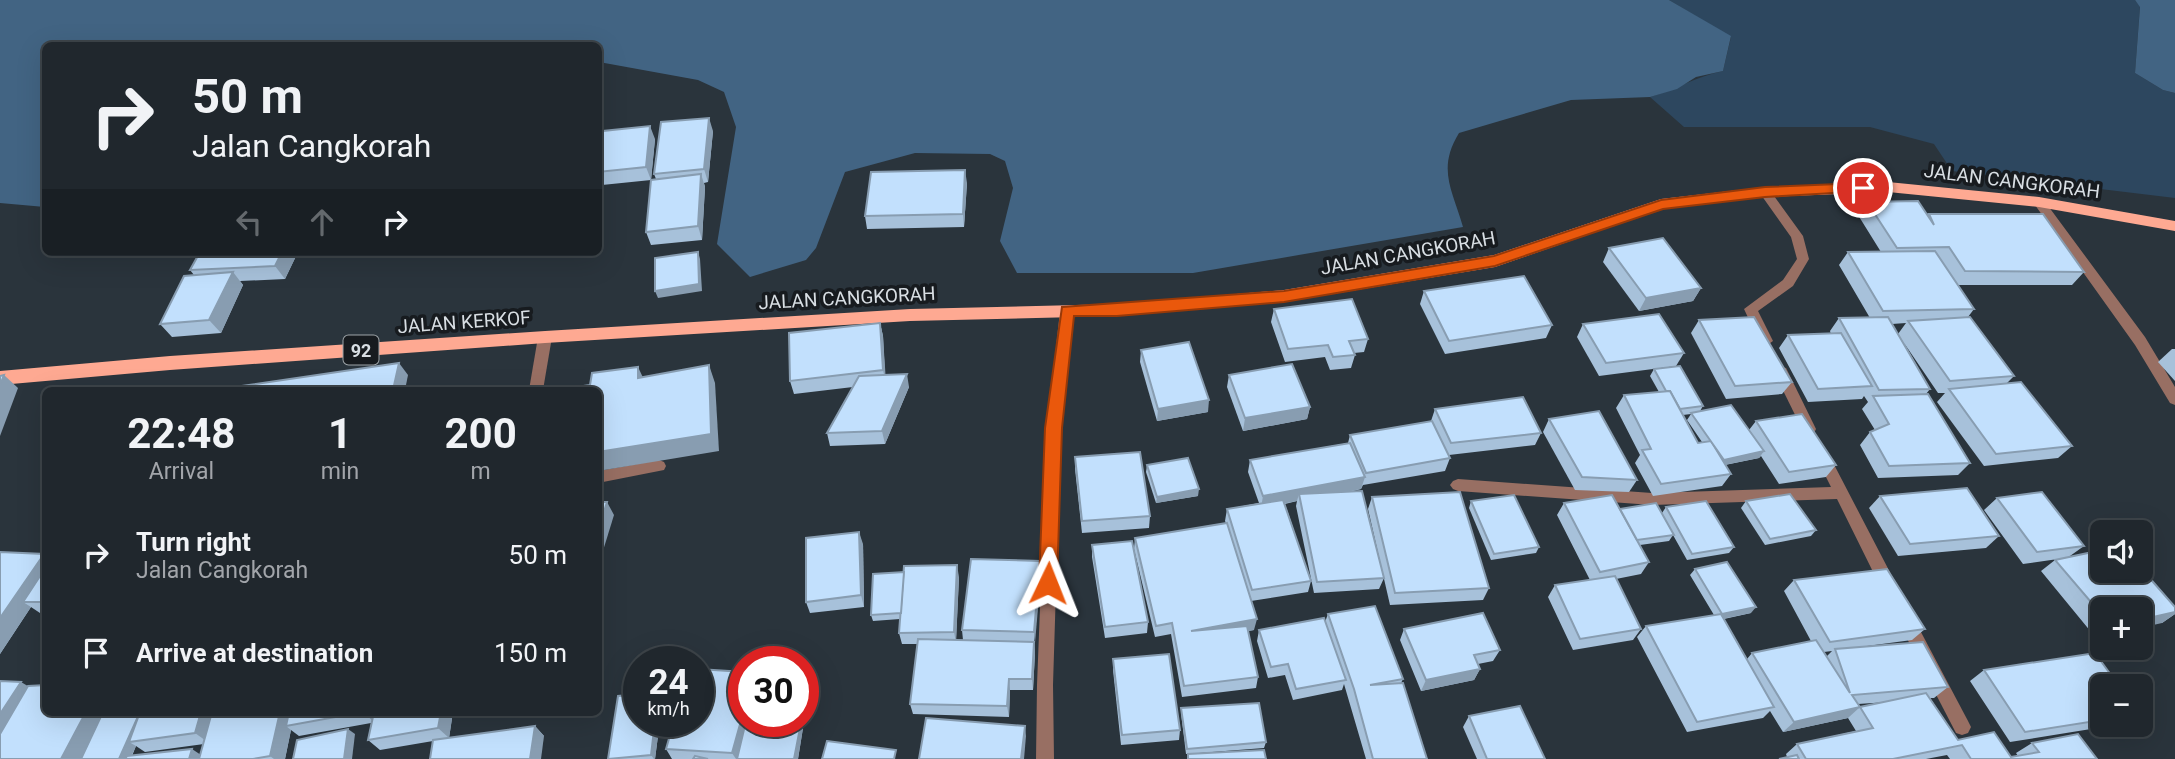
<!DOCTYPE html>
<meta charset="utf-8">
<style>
body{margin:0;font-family:Roboto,sans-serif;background:#2d3339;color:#f1f3f6;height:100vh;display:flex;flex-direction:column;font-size:26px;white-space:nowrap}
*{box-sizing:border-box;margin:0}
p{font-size:23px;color:#a2a5aa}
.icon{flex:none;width:38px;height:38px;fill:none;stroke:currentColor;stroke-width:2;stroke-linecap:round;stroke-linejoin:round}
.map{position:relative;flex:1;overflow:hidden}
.panel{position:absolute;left:42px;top:387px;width:560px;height:329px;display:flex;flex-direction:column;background:#20272d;border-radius:10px;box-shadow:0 7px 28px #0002,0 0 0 2px #3d4449}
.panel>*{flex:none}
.guide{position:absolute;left:42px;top:42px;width:560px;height:214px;border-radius:10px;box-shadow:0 7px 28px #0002,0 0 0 2px #3d4449;background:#20272d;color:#f1f3f6;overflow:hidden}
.tools{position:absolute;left:2090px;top:520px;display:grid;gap:14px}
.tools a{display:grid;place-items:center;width:63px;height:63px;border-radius:10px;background:#20272d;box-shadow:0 7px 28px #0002,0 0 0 2px #3d4449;font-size:35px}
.speed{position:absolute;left:623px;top:646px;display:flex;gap:14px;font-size:35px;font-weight:700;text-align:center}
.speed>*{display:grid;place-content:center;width:91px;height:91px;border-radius:50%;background:#20272d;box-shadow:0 7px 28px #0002,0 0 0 2px #3d4449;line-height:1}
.speed small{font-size:18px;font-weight:400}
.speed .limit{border:10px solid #d22;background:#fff;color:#111}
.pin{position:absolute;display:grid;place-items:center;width:60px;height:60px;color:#fff;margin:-30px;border:4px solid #fff;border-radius:50%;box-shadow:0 2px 7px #0007}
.me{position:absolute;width:77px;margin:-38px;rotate:2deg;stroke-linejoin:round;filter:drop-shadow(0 0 5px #0008)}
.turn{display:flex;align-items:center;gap:24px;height:147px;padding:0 35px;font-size:32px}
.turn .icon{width:91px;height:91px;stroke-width:2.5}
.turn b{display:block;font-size:49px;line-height:60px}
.lanes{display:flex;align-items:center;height:66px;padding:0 35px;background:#0003;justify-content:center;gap:35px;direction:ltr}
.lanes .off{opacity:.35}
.eta{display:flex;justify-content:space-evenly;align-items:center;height:119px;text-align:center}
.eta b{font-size:42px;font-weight:700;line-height:49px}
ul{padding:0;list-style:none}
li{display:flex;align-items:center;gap:21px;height:98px;padding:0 35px}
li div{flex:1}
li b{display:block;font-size:26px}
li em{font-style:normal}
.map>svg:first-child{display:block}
.green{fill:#2d475f}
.forest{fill:#426483}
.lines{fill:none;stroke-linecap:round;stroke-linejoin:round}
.lane{fill:#986f63;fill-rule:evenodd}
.street{fill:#986f63;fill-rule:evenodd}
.primary{fill:#fea992;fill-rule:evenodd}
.wall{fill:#a7c1da;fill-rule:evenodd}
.shaded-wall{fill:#889db1}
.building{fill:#c2e0fd;stroke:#889db1;stroke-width:2}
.route{fill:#ea580c;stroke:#983908;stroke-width:2}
.labels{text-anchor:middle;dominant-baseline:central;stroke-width:7;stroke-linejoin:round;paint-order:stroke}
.shield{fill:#171b1f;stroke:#9ea4a8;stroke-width:2}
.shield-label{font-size:18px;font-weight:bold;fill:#d8dee3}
.street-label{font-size:19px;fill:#d8dee3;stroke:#171b1f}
</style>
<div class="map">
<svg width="2175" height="759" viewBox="0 0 2175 759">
<rect width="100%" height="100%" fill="#2a343c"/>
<path class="green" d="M1669 0H2135L2140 6 2135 73 2163 90 2175 93V198L1952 171 1934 144 1870 127H1684L1650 97C1677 89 1695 77 1723 71L1731 37Z"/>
<g class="forest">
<path d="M0 0H1669L1731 36 1723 71 1696 77 1677 89 1650 97 1571 100 1459 133C1437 169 1452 189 1463 227L1193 273H1017L1000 241 1013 188 1005 161 990 154 915 153 845 172 816 248 806 260 750 277 717 244 736 127 724 92 698 80 599 62 598 46H46L45 207 0 203Z"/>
<polygon points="2135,0 2175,0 2175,93 2163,90 2135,73 2140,7"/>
</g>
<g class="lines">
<g class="lane">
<polygon points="545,332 552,337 543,390 529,390 538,337"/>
<polygon points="659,460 664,462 666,466 664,470 598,483 598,471"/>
</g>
<g class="street">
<polygon points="1765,188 1769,189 1803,236 1809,259 1793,286 1758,311 1773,341 1766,346 1761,345 1744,309 1783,280 1797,259 1791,237 1759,192"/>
<polygon points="2039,198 2043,199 2145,337 2175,387 2175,405 2170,403 2135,345 2035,205 2033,202 2035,199"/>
<polygon points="1067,306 1074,311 1061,428 1053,685 1054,759 1036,759 1037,685 1047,428 1060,311"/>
<polygon points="1781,367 1786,368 1788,372 1816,429 1814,433 1804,433 1802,429 1774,372 1776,368"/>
<polygon points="1823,451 1828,453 1894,580 1896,585 1894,590 1888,592 1882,590 1837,499 1652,505 1458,491 1453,489 1450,485 1453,481 1458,479 1652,493 1831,487 1816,457 1818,453"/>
<polygon points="1907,615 1913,617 1968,721 1971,727 1968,733 1962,735 1956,733 1901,627 1899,622 1901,617"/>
</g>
<polygon class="primary" points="1888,182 2039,197 2175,221 2175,231 2039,207 1888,192 1765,197 1662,209 1495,267 1284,302 1117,316 910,321 545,343 170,370 0,385 0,371 170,356 545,331 910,309 1117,304 1284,290 1494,255 1661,199 1765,187"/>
</g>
<g class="wall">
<polygon points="713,131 708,182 704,183 705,187 702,240 651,245 646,232 656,179 654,174"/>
<polygon points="598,135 601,142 655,139 651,180 602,185 598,176"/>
<polygon points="967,183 964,227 867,229 865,216"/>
<path d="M1867 202 1928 215 1929 214 2084 272 2072 285H1958L1974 309 1968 317 2014 376 2007 383 2072 446 2058 458 1984 466 1937 402 1945 393H1938L1904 343 1930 389 1926 394 1970 463 1958 475 1878 478 1860 445 1870 432 1875 430 1862 409 1868 402 1864 396 1862 399 1808 402 1779 348 1788 335 1831 334 1830 331 1839 318H1870L1839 265 1848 252H1881L1858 215ZM1906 323 1898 334 1892 324Z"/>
<polygon points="1609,248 1701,288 1693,301 1639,311 1603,262"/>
<polygon points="298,252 285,279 240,281 243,285 221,333 172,337 160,324 194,275 190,270"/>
<polygon points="1424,291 1552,325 1546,338 1445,354 1420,304"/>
<polygon points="1274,309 1368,339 1364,352 1354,353 1355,355 1351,368 1330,370 1325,357 1285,362 1271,322"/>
<polygon points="1699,320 1792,382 1782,394 1726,399 1691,333"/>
<polygon points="880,323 883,336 885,375 909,387 885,444 830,446 827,433 853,387 794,394 790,381"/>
<polygon points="1583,324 1684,353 1676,366 1599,376 1577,337"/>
<polygon points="2172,349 2175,349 2175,381 2158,362"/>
<polygon points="1141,350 1208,412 1157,421 1140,362"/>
<path d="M1654 369 1703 406 1700 411 1749 430 1756 421 1836 465 1826 477 1779 484 1761 456 1759 458 1725 465 1731 474 1722 486 1653 496 1635 463 1640 455 1616 408 1624 395 1659 392 1650 376ZM1691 414 1687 420 1702 442 1698 443 1683 415Z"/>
<polygon points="1229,375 1310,407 1307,419 1243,431 1227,387"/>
<polygon points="1435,409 1541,433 1535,445 1449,455 1450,458 1445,471 1363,485 1361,489 1349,492 1384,578 1379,589 1314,593 1296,506 1297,501 1285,504 1311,581 1308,592 1251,601 1254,630 1248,631 1258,677 1256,688 1182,697 1171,634 1155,637 1134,549 1135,538 1226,523 1225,521 1227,509 1259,503 1248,472 1250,460 1348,443 1350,435 1431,421"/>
<polygon points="1549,419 1637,480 1629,492 1575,490 1543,432"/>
<polygon points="1075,457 1150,516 1149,528 1082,533 1075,469"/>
<polygon points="1147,465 1198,496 1156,503 1146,472"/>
<polygon points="1880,496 1999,536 1986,548 1898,556 1869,508"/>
<polygon points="1372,497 1489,588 1483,600 1390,605 1368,509"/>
<polygon points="1997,498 2084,546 2070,556 2175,607 2175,614 2162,623 2102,609 2102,636 2096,638 2041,571 2055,560 2058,559 2023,564 1984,510"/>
<polygon points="1471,501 1539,547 1536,553 1491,560 1469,508"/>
<polygon points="1746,501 1816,530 1811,536 1765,545 1741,508"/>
<polygon points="1564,503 1662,513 1666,507 1734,547 1729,553 1687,560 1673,535 1669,541 1640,545 1649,562 1641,574 1616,579 1641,629 1633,640 1573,650 1548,597 1555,585 1590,580 1557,515"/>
<polygon points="863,544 864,607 810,613 806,602"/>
<polygon points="1092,545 1148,622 1147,633 1105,638 1092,557"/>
<polygon points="0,552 44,554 46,555 46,613 40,613 31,607 0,654"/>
<path d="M1695 569 1751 613 1724 619 1747 659 1752 653 1811 641 1784 591 1794 580 1925 629 1912 640 1867 646 1948 687 1934 698H1930L1958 740 2011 757 2018 756 2016 753 2032 743 2097 759H1950L1947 755 1926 759H1779L1787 757 1786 754 1797 744 1856 731 1848 718 1783 732 1770 711 1763 718 1687 732 1637 637 1646 626 1714 615 1690 575ZM1832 651 1827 656 1824 652ZM1888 702 1860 707 1858 704Z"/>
<polygon points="1041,573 1034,643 1035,653 1033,690 1010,690 1009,717 913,714 910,704 918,644 902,644 899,633 900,619 873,621 871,615 959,577 956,640 963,640 962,630"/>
<polygon points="1328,614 1403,679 1401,683 1427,759 1366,759 1344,684 1342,690 1293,700 1285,675 1268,678 1257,641 1259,630 1325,622"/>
<polygon points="1404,629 1500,650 1493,661 1478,664 1480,669 1474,680 1421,691 1400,640"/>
<polygon points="1113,659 1180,730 1179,740 1121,745 1113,670"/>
<polygon points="1984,670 2102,686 2102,724 2122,724 2010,742 1970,681"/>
<polygon points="744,672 744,721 803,728 798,759 672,759 666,749"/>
<polygon points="1181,708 1266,742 1264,748 1186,754 1181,713"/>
<path d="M46 712H453L449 738 535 726 544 736 433 741 380 750 368 740 371 723 299 736 291 730 285 759H0ZM204 744 201 755 132 756 136 746 145 752Z"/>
<polygon points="1469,716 1545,759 1477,759 1463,727"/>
<polygon points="639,721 670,721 669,730 658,736 655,759 608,759"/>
</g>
<g class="shaded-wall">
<polygon points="709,118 713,131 708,182 704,169"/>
<polygon points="650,126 655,139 651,180 646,167"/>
<polygon points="598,135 604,147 598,172"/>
<polygon points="965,170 967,183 964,227 963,214"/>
<polygon points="701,174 705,187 702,240 698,226"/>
<polygon points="282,252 298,252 285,279 275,266"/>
<polygon points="698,252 700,259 702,291 658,298 655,291"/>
<polygon points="233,272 243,285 221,333 209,320"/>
<polygon points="1701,288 1693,301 1639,311 1646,298"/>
<polygon points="880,323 883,336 886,383 883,370"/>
<polygon points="399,363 408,375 405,390 393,390"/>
<polygon points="709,365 715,383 719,451 598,471 598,452"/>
<polygon points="638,367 646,384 638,378"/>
<polygon points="907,374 909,387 885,444 882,431"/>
<polygon points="4,375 18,388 0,436 0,385"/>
<polygon points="1209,400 1208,412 1157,421 1158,409"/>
<polygon points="1310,407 1307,419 1243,431 1245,418"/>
<polygon points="1764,451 1759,458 1719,466 1724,460"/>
<polygon points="1365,477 1361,489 1300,501 1299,494 1297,501 1261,508 1263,496"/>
<polygon points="1199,489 1198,496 1156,503 1157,497"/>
<polygon points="607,502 614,515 598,567 598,531"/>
<polygon points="859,532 863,544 864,607 861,595"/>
<polygon points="44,554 46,555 46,586 23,602 31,607 0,654 0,618"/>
<polygon points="1040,561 1041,573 1035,643 1034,632"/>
<polygon points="957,565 959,577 956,643 954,632"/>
<polygon points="1756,607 1751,613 1717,620 1722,614"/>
<polygon points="2175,612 2175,614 2162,623 2140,628 2140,620"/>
<polygon points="1257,619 1254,630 1189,642 1191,631"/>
<polygon points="1034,642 1035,653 1033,690 1032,679"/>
<polygon points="1480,669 1474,680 1421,691 1426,680"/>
<polygon points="1009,679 1010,690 1009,717 1007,706"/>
<polygon points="21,682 38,692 0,752 0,714"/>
<polygon points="1860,707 1848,718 1783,732 1794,722"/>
<polygon points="743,710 744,721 748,721 739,759 736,759 732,753"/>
<polygon points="86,712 107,712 83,759 61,759"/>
<polygon points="140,712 129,742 136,746 130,759 119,759"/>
<polygon points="201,712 219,712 209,743 195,733"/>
<polygon points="280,712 295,712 286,726 291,730 285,759 274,759 270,756"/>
<polygon points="363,712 377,712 375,723"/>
<polygon points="441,712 453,712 449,738 438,728"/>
<polygon points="666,721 670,721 669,730 658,736 655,759 654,759 651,755 654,730"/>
<polygon points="801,723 803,728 798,759 794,759"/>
<polygon points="535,726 544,736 541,759 530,759"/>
<polygon points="1025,726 1026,736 1024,759 1021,759"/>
<polygon points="348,729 355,734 352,759 344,759"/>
<polygon points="192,749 207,759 189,759"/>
</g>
<g class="building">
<polygon points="709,118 704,169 654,174 661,122"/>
<polygon points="650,126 646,167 598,172 598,160 603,131"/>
<polygon points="965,170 963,214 865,216 871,172"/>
<polygon points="701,174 698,226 646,232 651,180"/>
<polygon points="1918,201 1934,225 1929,214 2043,214 2084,272 1965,271 1949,247 1897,248 1867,202"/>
<polygon points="1663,238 1701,288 1646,298 1609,248"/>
<polygon points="1935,251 1974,309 1883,311 1848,252"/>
<polygon points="200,252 282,252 275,266 190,270"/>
<polygon points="698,252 699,284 655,291 655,258"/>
<polygon points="233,272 209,320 160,324 184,276"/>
<polygon points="1524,276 1552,325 1449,341 1424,291"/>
<polygon points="1352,299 1368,339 1349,341 1355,355 1333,357 1328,345 1288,349 1274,309"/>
<polygon points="1659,314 1684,353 1606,363 1583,324"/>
<polygon points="1754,317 1792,382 1735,386 1699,320"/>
<polygon points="1888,317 1930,389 1879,390 1839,318"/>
<polygon points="1970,317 2014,376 1950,381 1908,321"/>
<polygon points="880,323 883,370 790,381 789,333"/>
<polygon points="1841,333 1872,386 1818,389 1788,335"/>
<polygon points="1189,342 1209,400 1158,409 1141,350"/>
<polygon points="399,363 393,390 234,390 235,387"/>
<polygon points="1292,364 1310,407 1245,418 1229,375"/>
<polygon points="709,365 711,434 598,452 598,390 557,390 590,385 592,373 638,367 638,378"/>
<polygon points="1680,366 1703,406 1680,409 1670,391 1666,391 1654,369"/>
<polygon points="907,374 882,431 827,433 859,376"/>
<polygon points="4,375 0,385 0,376"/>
<polygon points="2021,382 2072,446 1996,454 1949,389"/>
<polygon points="1670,391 1698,443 1711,441 1731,474 1661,484 1642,450 1651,449 1624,395"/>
<polygon points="1928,394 1970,463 1889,466 1870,432 1889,424 1873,396"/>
<polygon points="1523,397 1541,433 1451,443 1435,409"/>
<polygon points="1731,405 1764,451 1724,460 1691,413"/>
<polygon points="1599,411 1637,480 1582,477 1549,419"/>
<polygon points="1802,414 1836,465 1789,472 1756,421"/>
<polygon points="1432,421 1450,458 1366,473 1350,435"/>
<polygon points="1350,443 1365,477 1263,496 1250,460"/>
<polygon points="1140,452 1150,516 1082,521 1075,457"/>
<polygon points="1188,458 1199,489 1157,497 1147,465"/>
<polygon points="1967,488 1999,536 1910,544 1880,496"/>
<polygon points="1362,491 1384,578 1317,582 1299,494"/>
<polygon points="1460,492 1489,588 1395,593 1372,497"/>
<polygon points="2042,492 2084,546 2037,552 1997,498"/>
<polygon points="1790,494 1816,530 1770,539 1746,501"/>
<polygon points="1514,495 1539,547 1494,554 1471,501"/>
<polygon points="1612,495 1649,562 1600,572 1564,503"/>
<polygon points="1283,500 1311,581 1252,590 1227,509"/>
<polygon points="1706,501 1734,547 1692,554 1666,507"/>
<polygon points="598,502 607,502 598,531"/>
<polygon points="1656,503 1674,535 1637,540 1620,509"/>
<polygon points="1227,523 1257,619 1191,631 1247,626 1258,677 1184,686 1172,623 1156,626 1135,538"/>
<polygon points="859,532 861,595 806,602 806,538"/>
<polygon points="1132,541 1148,622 1105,627 1092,545"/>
<polygon points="2102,550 2102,570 2140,570 2140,567 2175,607 2175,612 2140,620 2140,609 2102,609 2102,615 2055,560"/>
<polygon points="0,552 44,554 0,618"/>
<polygon points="971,559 1040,561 1034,632 962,630"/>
<polygon points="1727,562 1756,607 1722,614 1695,569"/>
<polygon points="957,565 954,632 899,633 904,566"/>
<polygon points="46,567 46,602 23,602"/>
<polygon points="1887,569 1925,629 1830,642 1794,580"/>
<polygon points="904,572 901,613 871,615 873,574"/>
<polygon points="1615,576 1641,629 1580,639 1555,585"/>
<polygon points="1375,606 1403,679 1370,685 1403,683 1427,759 1373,759 1354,689 1328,614"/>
<polygon points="1483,613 1500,650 1474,655 1480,669 1426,680 1404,629"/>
<polygon points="1721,614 1774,707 1697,722 1646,626"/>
<polygon points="1324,618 1346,680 1296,689 1288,664 1271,667 1259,630"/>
<polygon points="918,639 1034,642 1032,679 1009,679 1007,706 910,704"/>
<polygon points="1816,640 1850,693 1835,649 1923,642 1948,687 1852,695 1860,707 1794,722 1752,653"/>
<polygon points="2095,653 2119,686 2102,686 2102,720 2025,732 1984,670"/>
<polygon points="1169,654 1180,730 1122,735 1113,659"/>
<polygon points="698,669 744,672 744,710 732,753 666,749 674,721 698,721"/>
<polygon points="0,681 21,682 0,714"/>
<polygon points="46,685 46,712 86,712 61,759 0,759 0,734 28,686"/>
<polygon points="1926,693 1958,740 1994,732 2011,757 2039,752 2032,743 2078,734 2097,759 1971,759 1962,745 1893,759 1806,759 1797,744 1873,728 1860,707"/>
<polygon points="639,694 639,721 666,721 666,725 654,730 651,755 608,759 618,696"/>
<polygon points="1259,703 1266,742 1187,749 1181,708"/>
<polygon points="1520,706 1545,759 1487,759 1469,716"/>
<polygon points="103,712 140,712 119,759 81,759"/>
<polygon points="140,712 201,712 195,733 129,742"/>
<polygon points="212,712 280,712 270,756 253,759 199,759"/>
<polygon points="289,712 363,712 286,726"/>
<polygon points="374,712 441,712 438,728 368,740"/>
<polygon points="926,718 1025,726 1021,759 919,759"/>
<polygon points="746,721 801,723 794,759 737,759"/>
<polygon points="535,726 530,759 430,759 433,740"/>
<polygon points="348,729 344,759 293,759 297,740"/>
<polygon points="827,741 896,750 894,759 822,759"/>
<polygon points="192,749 189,759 125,759 127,756"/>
<polygon points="1264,750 1266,759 1188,759 1188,754"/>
<polygon points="1797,755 1799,759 1779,759"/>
<polygon points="695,756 708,759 693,759"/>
</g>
<polygon class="route" points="1863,183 1868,185 1868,191 1765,197 1663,209 1495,266 1284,302 1117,316 1074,316 1062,428 1057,583 1055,589 1048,591 1042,589 1039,583 1045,428 1062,307 1284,291 1494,256 1661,200 1765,187"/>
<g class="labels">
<rect class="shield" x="343.5" y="335.5" width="35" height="29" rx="5"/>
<g class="shield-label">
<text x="361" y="350">92</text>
</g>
<g class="street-label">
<text transform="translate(2012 181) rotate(7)">JALAN CANGKORAH</text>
<text transform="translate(1408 253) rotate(-10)">JALAN CANGKORAH</text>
<text transform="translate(847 298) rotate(-3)">JALAN CANGKORAH</text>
<text transform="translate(464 322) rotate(-4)">JALAN KERKOF</text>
</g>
</g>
</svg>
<div class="tools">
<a><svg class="icon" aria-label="sound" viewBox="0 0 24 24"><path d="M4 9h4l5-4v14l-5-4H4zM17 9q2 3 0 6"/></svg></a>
<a>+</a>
<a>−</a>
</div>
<div class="speed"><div>24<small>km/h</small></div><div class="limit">30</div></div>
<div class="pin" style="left:1863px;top:188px;background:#d93025"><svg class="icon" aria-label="arrive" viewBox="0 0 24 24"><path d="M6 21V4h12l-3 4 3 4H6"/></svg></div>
<svg class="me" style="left:1048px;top:583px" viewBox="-20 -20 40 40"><path d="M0-17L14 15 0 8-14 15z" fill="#ea580c" stroke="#fff" stroke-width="4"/></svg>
<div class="guide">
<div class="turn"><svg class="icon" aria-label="right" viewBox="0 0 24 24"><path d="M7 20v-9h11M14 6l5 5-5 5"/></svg><div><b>50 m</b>Jalan Cangkorah</div></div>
<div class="lanes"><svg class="icon off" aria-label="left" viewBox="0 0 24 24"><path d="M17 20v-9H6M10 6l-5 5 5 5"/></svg><svg class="icon off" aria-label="ahead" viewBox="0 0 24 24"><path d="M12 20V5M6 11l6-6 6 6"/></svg><svg class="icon" aria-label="right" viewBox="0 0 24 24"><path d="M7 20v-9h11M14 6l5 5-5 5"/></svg></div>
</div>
<section class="panel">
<div class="eta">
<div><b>22:48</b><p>Arrival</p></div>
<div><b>1</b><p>min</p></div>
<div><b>200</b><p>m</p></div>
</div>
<ul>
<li><svg class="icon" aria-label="right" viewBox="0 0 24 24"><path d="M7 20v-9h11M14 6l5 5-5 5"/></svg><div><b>Turn right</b><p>Jalan Cangkorah</p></div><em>50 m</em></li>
<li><svg class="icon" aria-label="arrive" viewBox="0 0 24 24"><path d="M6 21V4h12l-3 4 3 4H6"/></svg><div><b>Arrive at destination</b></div><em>150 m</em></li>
</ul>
</section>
</div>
